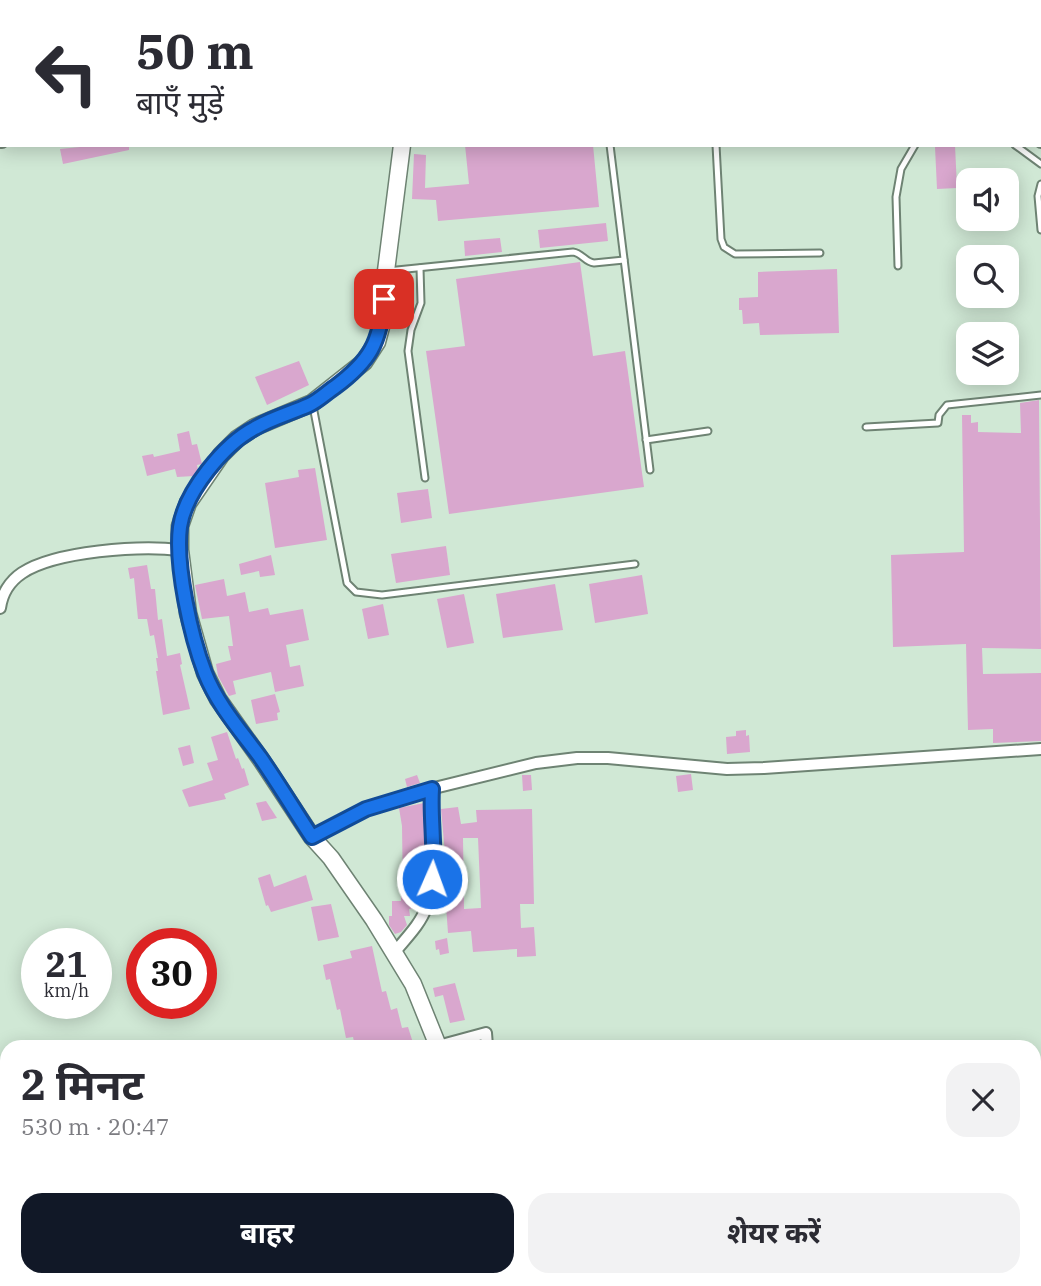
<!DOCTYPE html>
<html lang="hi">
<meta charset="utf-8">
<style>
body{margin:0;font-family:"IBM Plex Serif","Noto Sans Devanagari",serif;background:#f2f2f3;color:#2b2b33;height:100vh;display:flex;flex-direction:column;font-size:26px;white-space:nowrap}
*{box-sizing:border-box;margin:0}
p{font-size:23px;color:#7c7c81}
.icon{flex:none;width:38px;height:38px;fill:none;stroke:currentColor;stroke-width:2;stroke-linecap:round;stroke-linejoin:round}
.map{position:relative;flex:1;overflow:hidden}
.sheet{position:absolute;left:0px;top:1040px;width:1041px;height:247px;display:flex;flex-direction:column;background:#fff;border-radius:21px 21px 0 0;box-shadow:0 4px 18px #0003}
.sheet>*{flex:none}
.guide{position:absolute;left:0px;top:0px;width:1041px;height:147px;box-shadow:0 4px 18px #0003;background:#fff;color:#2b2b33;overflow:hidden}
.fabs{position:absolute;left:956px;top:168px;display:grid;gap:14px}
.fabs a{display:grid;place-items:center;width:63px;height:63px;border-radius:14px;background:#fff;box-shadow:0 4px 18px #0003;font-size:35px}
.speed{position:absolute;left:21px;top:928px;display:flex;gap:14px;font-size:35px;font-weight:700;text-align:center}
.speed>*{display:grid;place-content:center;width:91px;height:91px;border-radius:50%;background:#fff;box-shadow:0 4px 18px #0003;line-height:1}
.speed small{font-size:18px;font-weight:400}
.speed .limit{border:10px solid #d22;background:#fff;color:#111}
.pin{position:absolute;display:grid;place-items:center;width:60px;height:60px;color:#fff;margin:-30px;border-radius:14px;box-shadow:0 4px 10px #0006}
.me{position:absolute;width:77px;margin:-38px;rotate:2deg;stroke-linejoin:round;filter:drop-shadow(0 0 5px #0008)}
.turn{display:flex;align-items:center;gap:24px;height:147px;padding:0 21px;font-size:32px}
.turn .icon{width:91px;height:91px;stroke-width:2.5}
.turn b{display:block;font-size:49px;line-height:60px}
.round{display:grid;place-items:center;flex:none;width:74px;height:74px;border-radius:21px;background:#f2f2f3}
.head{display:flex;align-items:center;justify-content:space-between;height:119px;padding:0 21px}
h1{font-size:42px;font-weight:700;line-height:52px}
.cta{display:flex;gap:14px;margin-top:auto;padding:14px 21px}
.cta a{flex:1;height:80px;border-radius:21px;background:#111827;color:#fff;font-size:28px;font-weight:700;line-height:80px;text-align:center}
.cta a+a{background:#f2f2f3;color:#2b2b33}
.map>svg:first-child{display:block}
.building{fill:#d9a7ce;fill-rule:evenodd}
.lines{fill:none;stroke-linecap:round;stroke-linejoin:round}
.lane-casing{stroke:#6e8373;stroke-width:9}
.street-casing{stroke:#6e8373;stroke-width:14}
.secondary-casing{stroke:#6e8373;stroke-width:19}
.path{stroke:#667569;stroke-width:2;stroke-dasharray:3.5 3.5;stroke-linecap:butt}
.lane{stroke:#fff;stroke-width:5}
.street{stroke:#fff;stroke-width:10}
.secondary{stroke:#fff;stroke-width:16}
.route-casing{stroke:#114b97;stroke-width:18}
.route{stroke:#1a73e8;stroke-width:12}
</style>
<div class="map">
<svg width="1041" height="1286" viewBox="0 0 1041 1286">
<rect width="100%" height="100%" fill="#d0e8d5"/>
<g class="building">
<polygon points="100,145 129,145 129,150 63,164 60,149"/>
<polygon points="465,145 593,145 599,207 438,221 436,200 412,199 414,154 426,155 425,188 469,184"/>
<polygon points="955,145 957,188 937,189 935,147"/>
<polygon points="606,223 608,241 540,248 538,230"/>
<polygon points="500,238 502,252 465,256 464,241"/>
<polygon points="580,262 593,356 625,351 644,487 449,514 426,351 465,346 456,279"/>
<polygon points="837,269 839,333 760,335 759,323 743,324 742,310 739,310 739,298 758,297 758,272"/>
<polygon points="299,361 309,385 267,405 255,377"/>
<polygon points="1039,400 1041,649 982,648 983,674 1041,673 1041,741 993,743 993,729 968,730 966,644 893,647 891,555 964,552 962,415 971,415 971,423 978,422 978,432 1021,433 1020,403"/>
<polygon points="189,431 192,445 197,444 202,464 197,465 198,470 194,476 177,477 175,469 147,476 142,456 153,454 154,457 180,451 177,434"/>
<polygon points="315,468 327,540 275,548 265,483 299,477 298,470"/>
<polygon points="428,489 432,518 401,523 397,493"/>
<polygon points="446,546 450,575 396,583 391,554"/>
<polygon points="271,555 275,575 260,577 259,571 241,575 239,564"/>
<polygon points="147,565 151,589 155,589 158,620 162,619 167,656 180,653 182,664 180,665 190,709 163,715 156,671 158,671 156,658 158,658 154,635 150,636 147,619 138,619 134,578 130,579 128,568"/>
<polygon points="642,575 648,614 595,623 589,584"/>
<polygon points="224,579 227,596 245,592 249,612 268,608 270,615 303,609 309,640 286,645 290,667 300,665 304,686 275,692 271,672 233,681 236,694 229,696 218,676 216,664 231,660 228,646 233,646 229,616 202,619 195,585"/>
<polygon points="555,584 563,630 503,638 496,594"/>
<polygon points="464,594 474,643 447,648 437,599"/>
<polygon points="383,604 389,635 368,639 362,609"/>
<polygon points="275,694 280,712 277,713 278,720 256,724 251,700"/>
<polygon points="746,730 746,736 749,735 750,752 727,754 726,737 736,736 736,731"/>
<polygon points="227,732 236,759 238,758 242,769 244,768 249,785 224,794 226,799 189,807 182,790 213,780 207,763 218,760 211,737"/>
<polygon points="190,745 194,763 183,766 178,748"/>
<polygon points="691,774 693,790 678,792 676,776"/>
<polygon points="417,775 420,783 407,787 405,779"/>
<polygon points="522,775 531,775 532,790 523,791"/>
<polygon points="266,801 277,818 262,821 256,803"/>
<polygon points="424,803 425,863 423,863 422,872 419,872 415,896 416,908 409,909 410,916 404,916 407,925 401,932 395,934 389,925 389,916 392,916 392,901 401,901 401,896 403,896 402,826 399,808"/>
<path d="M458 807 461 824 477 822 476 810 532 809 534 904H520L521 928 534 927 536 956 517 957V949L473 952 471 931 448 933 445 892 450 891 449 863 446 864 441 809ZM463 838H478L481 908 464 909Z"/>
<polygon points="270,874 274,887 306,875 313,900 271,912 268,905 266,906 258,878"/>
<polygon points="331,904 339,937 318,941 311,907"/>
<polygon points="447,938 449,953 440,955 439,949 436,950 435,941"/>
<polygon points="372,946 382,992 386,991 391,1010 397,1008 402,1028 408,1027 414,1046 355,1046 353,1037 346,1038 340,1009 337,1010 330,979 326,980 323,965 352,958 350,951"/>
<polygon points="455,983 465,1020 450,1023 443,995 435,997 433,988"/>
</g>
<g class="lines">
<g class="lane-casing">
<g id="lane">
<polyline points="587,0 591,2"/>
<polyline points="707,0 707,2"/>
<polyline points="599,2 612,0"/>
<polyline points="610,145 650,470"/>
<polyline points="716,145 721,239 724,247 735,254 820,253"/>
<polyline points="1015,145 1041,164"/>
<polyline points="1041,184 1038,196 1041,230"/>
<polyline points="898,266 896,197 901,169 915,145"/>
<polyline points="420,268 421,303 411,330 408,351 425,478"/>
<path d="M387 271 573 252C582 253 585 262 594 263L624 260"/>
<polyline points="313,406 347,583 356,592 382,595 635,564"/>
<polyline points="866,427 938,423 939,415 947,405 1041,395"/>
<polyline points="646,440 708,431"/>
<polyline points="543,1279 544,1286"/>
<polyline points="699,1279 700,1286"/>
</g>
</g>
<g class="street-casing">
<g id="street">
<polyline points="844,0 847,2"/>
<polyline points="1040,141 1041,142"/>
<polyline points="0,142 2,142"/>
<path d="M0 608C2 594 10 581 22 573 55 551 141 545 180 550"/>
<polyline points="312,837 366,809 414,793 536,763 577,758 608,758 727,769 764,768 1041,749"/>
<path d="M394 953C405 939 420 925 426 908 440 870 429 829 432 789"/>
<polyline points="438,1046 486,1033 487,1046"/>
</g>
</g>
<g class="secondary-casing">
<g id="secondary">
<polyline points="541,2 543,0"/>
<polyline points="402,145 386,271 381,327 377,342 364,362 312,403 255,427 237,439 221,455 188,503 180,526 180,550 188,613 205,673 218,699 262,761 312,837 331,858 374,920 413,984 438,1046"/>
<polyline points="458,1279 458,1286"/>
</g>
</g>
<polyline class="path" points="980,0 982,2"/>
<use href="#lane" class="lane"/>
<use href="#street" class="street"/>
<use href="#secondary" class="secondary"/>
</g>
<g class="lines">
<g class="route-casing">
<path id="route" d="M384 299C380 343 370 361 335 387 326 393 318 401 309 405 291 413 272 418 255 428 224 444 185 492 180 527 175 565 191 637 205 673 217 704 240 730 260 757 278 783 295 811 312 837L366 809 432 789C430 819 436 849 432 879"/>
</g>
<use href="#route" class="route"/>
</g>
</svg>
<div class="fabs">
<a><svg class="icon" aria-label="sound" viewBox="0 0 24 24"><path d="M4 9h4l5-4v14l-5-4H4zM17 9q2 3 0 6"/></svg></a>
<a><svg class="icon" aria-label="search" viewBox="0 0 24 24"><circle cx="10" cy="10" r="6"/><path d="M15 15l6 6"/></svg></a>
<a><svg class="icon" aria-label="layers" viewBox="0 0 24 24"><path d="M12 4l9 5-9 5-9-5zM3 14l9 5 9-5"/></svg></a>
</div>
<div class="speed"><div>21<small>km/h</small></div><div class="limit">30</div></div>
<div class="pin" style="left:384px;top:299px;background:#d93025"><svg class="icon" aria-label="arrive" viewBox="0 0 24 24"><path d="M6 21V4h12l-3 4 3 4H6"/></svg></div>
<svg class="me" style="left:432px;top:879px" viewBox="-20 -20 40 40"><circle r="17" fill="#1a73e8" stroke="#fff" stroke-width="3"/><path d="M0-11L8 9 0 5-8 9z" fill="#fff"/></svg>
<div class="guide">
<div class="turn"><svg class="icon" aria-label="left" viewBox="0 0 24 24"><path d="M17 20v-9H6M10 6l-5 5 5 5"/></svg><div><b>50 m</b>बाएँ मुड़ें</div></div>
</div>
<section class="sheet">
<div class="head"><div><h1>2 मिनट</h1><p>530 m · 20:47</p></div><a class="round"><svg class="icon" aria-label="close" viewBox="0 0 24 24"><path d="M6 6l12 12M18 6L6 18"/></svg></a></div>
<div class="cta"><a>बाहर</a><a>शेयर करें</a></div>
</section>
</div>
